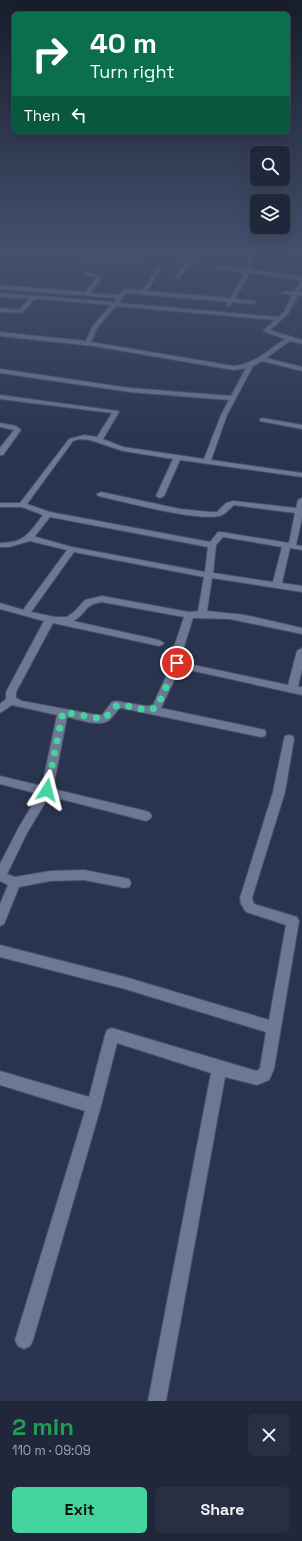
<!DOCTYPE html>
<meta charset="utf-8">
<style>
body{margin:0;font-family:"Space Grotesk",sans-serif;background:#282f42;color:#f1f3f6;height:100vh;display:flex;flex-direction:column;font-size:15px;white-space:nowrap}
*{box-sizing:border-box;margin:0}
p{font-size:13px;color:#a2a5af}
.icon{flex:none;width:22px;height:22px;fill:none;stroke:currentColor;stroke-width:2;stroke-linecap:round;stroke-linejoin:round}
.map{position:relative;height:1401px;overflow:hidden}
.drawer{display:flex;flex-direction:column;background:#20273a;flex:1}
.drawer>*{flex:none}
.guide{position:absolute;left:12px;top:12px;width:278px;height:122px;border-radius:6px;box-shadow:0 4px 16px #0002,0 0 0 1px #3d4454;background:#0b6e4f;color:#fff;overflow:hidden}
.buttons{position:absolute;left:250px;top:146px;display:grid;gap:8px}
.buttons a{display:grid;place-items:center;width:40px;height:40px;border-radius:6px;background:#20273a;box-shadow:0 4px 16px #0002,0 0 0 1px #3d4454;font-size:20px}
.pin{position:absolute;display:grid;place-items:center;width:34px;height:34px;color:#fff;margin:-17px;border:2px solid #fff;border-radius:50%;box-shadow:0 1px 4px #0007}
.me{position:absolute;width:44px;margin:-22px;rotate:9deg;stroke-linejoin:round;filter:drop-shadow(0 0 3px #0008)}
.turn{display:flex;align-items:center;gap:14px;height:84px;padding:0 12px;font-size:18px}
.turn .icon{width:52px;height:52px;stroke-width:2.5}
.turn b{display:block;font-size:28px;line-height:34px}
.then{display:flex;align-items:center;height:38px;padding:0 12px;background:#0003;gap:8px;font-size:15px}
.round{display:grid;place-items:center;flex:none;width:42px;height:42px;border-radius:6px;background:#282f42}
.headline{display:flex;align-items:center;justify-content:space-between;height:68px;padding:0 12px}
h1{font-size:24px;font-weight:800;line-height:30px;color:#1e9e55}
.button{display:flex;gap:8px;margin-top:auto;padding:8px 12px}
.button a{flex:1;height:46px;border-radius:6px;background:#45d49e;color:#111;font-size:16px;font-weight:800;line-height:46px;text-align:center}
.button a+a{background:#282f42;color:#f1f3f6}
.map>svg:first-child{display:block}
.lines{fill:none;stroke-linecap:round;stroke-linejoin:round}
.minor-casing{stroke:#485065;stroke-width:2}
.minor{fill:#6c7895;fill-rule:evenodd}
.route{stroke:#45d49e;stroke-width:7;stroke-dasharray:0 12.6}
</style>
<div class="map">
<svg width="302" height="1401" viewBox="0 0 302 1401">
<rect width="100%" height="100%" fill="#2a344e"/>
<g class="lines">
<g class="minor-casing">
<g id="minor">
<polygon points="36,254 50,254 146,263 144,264"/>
<polygon points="138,254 154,254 196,258 178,279 175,277 190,259"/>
<path d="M248 254H254L251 270 302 276V286L299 292H302V296L298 295 288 314 270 330 302 340V344L290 341 266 358 302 367V371L262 361 253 366 227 415 211 460 302 473V477L180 460 164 496 160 498 156 496 173 459 123 451 90 440 79 439 73 441 27 504 50 512 210 542 218 532H221L289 543 295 513 234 505C229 509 225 515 219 516 194 521 126 502 98 496L97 494 101 492 180 509 210 512H217L226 503 233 501 296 508 298 500 302 498V518L296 545 302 546V550L290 548 282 583 302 586V592L212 578 207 611 245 615 302 628V634L230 619 193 618 181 656 182 661 189 664 288 685 297 651 302 648V669L298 687H302V695L180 668 161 708 265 730 266 733 265 736 261 737 121 708 119 709C116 712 112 718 108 721 98 727 78 719 67 717L53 789 146 811 150 813 152 816 150 819 146 821 49 796 27 833 7 874 15 877 50 871 84 870 125 878 129 879 131 883 129 887 125 888 84 880 50 881 19 887 4 924 0 926V904L8 885 0 881V864L19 827 39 794 0 784V776L42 786 57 715 12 705 0 713V704L6 699V692L44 621 0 609V603L23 610 67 550 30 541 9 547H0V543C25 543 29 533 43 515L22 507H0V503H20L69 439 84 435 97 437 112 413 0 399V395L118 411 119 412 103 439 123 447 204 459 221 415 229 400 130 392 0 373V369L130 388 231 396 246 368 234 370 93 346 0 336V332L86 341 92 327 111 305 39 299 34 300 22 313 0 312V308L19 310 29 299 0 297V293L114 302 117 298 0 289V285L85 292 96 279 95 277 83 275 85 272 99 275 102 279 90 293 119 295 124 289 142 291 157 268 160 270 147 291 230 298 245 273 216 268 219 266 246 270 249 255ZM250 273 302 280 294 292 284 291 281 293 292 295 284 312 278 317 119 303 126 293 228 302 226 305 229 307 233 302 253 304 256 302 255 301 235 299ZM116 306 275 320 263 331 285 339C268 350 255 364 234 366L91 342 97 328ZM50 517 208 547 205 572 72 547 36 537 35 536ZM223 537 282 547 273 582 213 573 216 545ZM74 552 204 577 198 611 189 612 102 596 85 600 75 611 67 617H55L31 612ZM102 602 184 617 171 656 172 663 153 705 147 706 116 701 112 702 102 715H97L22 701 16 698V692L53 623 159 646 162 645 164 643 159 640 73 621C86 615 84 604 102 602Z"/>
<polygon points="262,418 302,425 302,429 260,421 260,419"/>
<polygon points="0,423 16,426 21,430 3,455 0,455 0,448 14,430 0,427"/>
<polygon points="289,735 293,736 294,739 285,792 252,898 254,904 297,917 299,921 274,1069 269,1080 257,1085 225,1077 166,1401 148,1401 211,1073 117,1043 101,1106 33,1340 30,1346 24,1349 18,1346 15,1340 85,1111 0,1085 0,1071 89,1097 105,1035 107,1030 112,1028 257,1071 260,1068 266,1032 125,989 0,957 0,945 125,977 269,1020 286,925 246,912 241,904 240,898 273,792 284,739 285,736"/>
</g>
</g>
<use href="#minor" class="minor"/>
</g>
<linearGradient id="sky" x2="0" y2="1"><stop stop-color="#171d2b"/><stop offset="0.56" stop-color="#44506e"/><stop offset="1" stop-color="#44506e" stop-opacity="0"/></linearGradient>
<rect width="302" height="450" fill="url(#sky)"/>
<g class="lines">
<path class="route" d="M47 790 63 712 97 718H105L116 706C130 703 143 714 157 707L177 663"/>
</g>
</svg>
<div class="buttons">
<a><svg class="icon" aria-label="search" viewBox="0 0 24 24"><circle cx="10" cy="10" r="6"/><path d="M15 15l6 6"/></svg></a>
<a><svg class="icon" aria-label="layers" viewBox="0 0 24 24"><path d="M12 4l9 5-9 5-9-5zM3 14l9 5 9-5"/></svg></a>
</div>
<div class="pin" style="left:177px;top:663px;background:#d93025"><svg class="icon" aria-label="arrive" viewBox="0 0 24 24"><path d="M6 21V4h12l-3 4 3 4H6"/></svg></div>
<svg class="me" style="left:47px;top:790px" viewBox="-20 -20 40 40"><path d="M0-17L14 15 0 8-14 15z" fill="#45d49e" stroke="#fff" stroke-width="4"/></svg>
<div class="guide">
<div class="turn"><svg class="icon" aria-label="right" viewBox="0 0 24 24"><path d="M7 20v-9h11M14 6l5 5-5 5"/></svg><div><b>40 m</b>Turn right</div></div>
<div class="then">Then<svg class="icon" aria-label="left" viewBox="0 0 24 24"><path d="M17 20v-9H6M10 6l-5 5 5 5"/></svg></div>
</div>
</div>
<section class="drawer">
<div class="headline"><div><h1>2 min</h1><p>110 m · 09:09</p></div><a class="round"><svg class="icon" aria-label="close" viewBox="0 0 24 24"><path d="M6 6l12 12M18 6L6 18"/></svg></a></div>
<div class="button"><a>Exit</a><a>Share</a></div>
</section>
